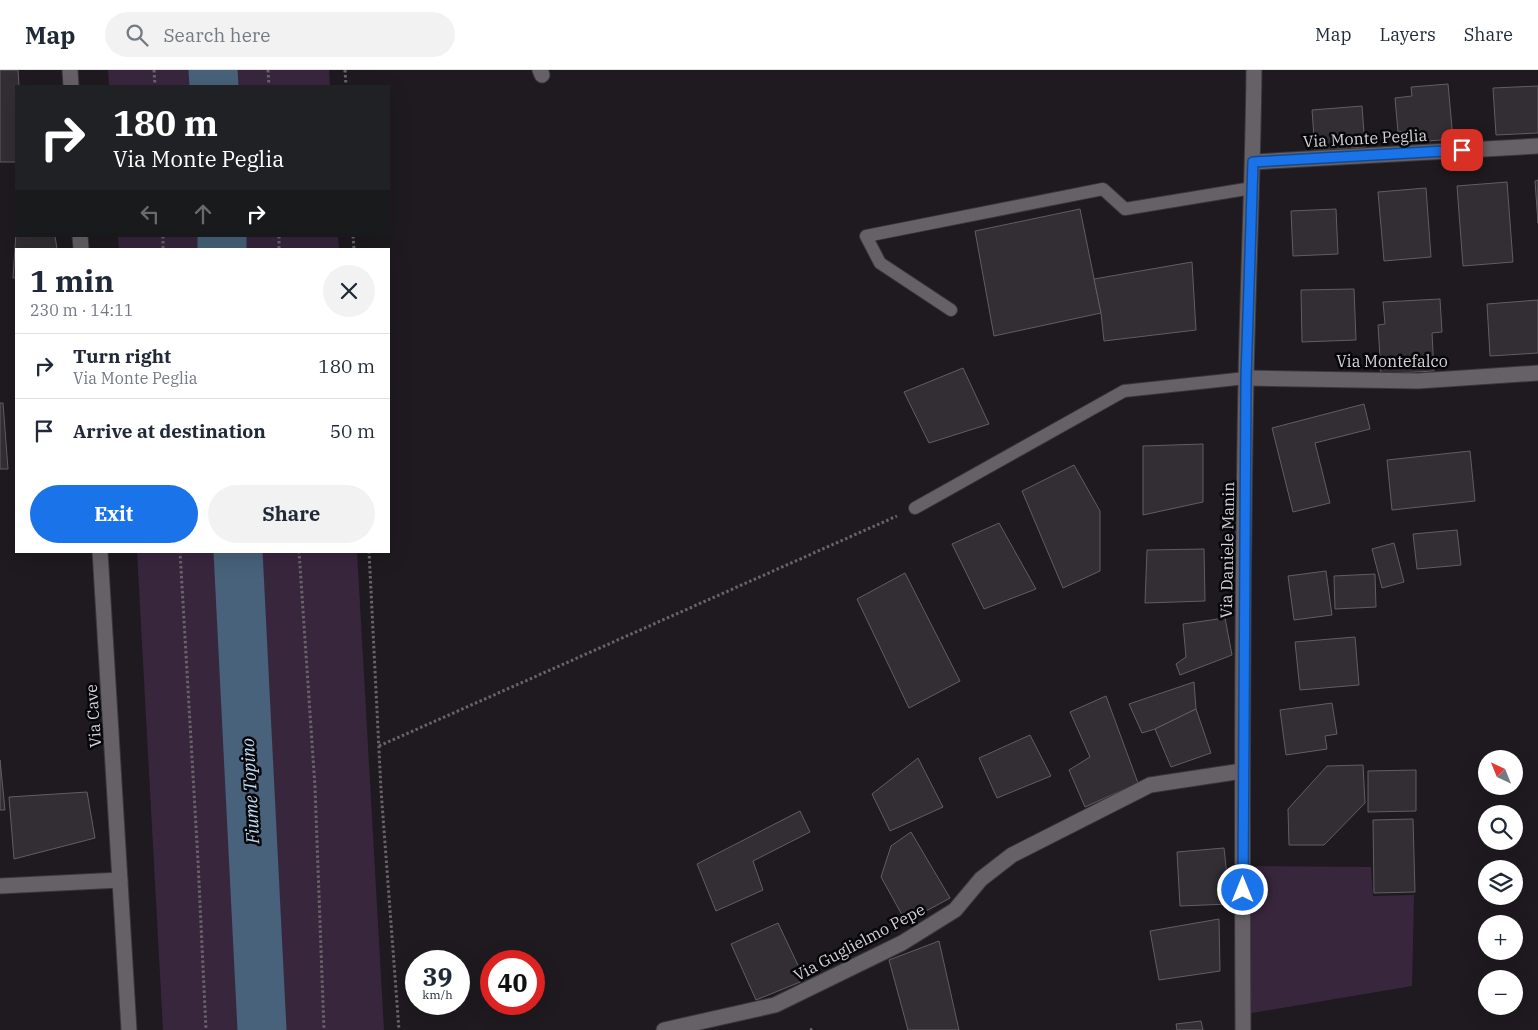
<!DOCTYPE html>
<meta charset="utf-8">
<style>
body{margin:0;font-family:"IBM Plex Serif",serif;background:#f2f2f3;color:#1f2937;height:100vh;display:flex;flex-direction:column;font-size:19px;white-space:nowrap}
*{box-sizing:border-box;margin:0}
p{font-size:16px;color:#747a83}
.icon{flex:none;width:28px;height:28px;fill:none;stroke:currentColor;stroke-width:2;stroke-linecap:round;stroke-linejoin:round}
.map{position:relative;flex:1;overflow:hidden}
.details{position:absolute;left:15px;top:178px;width:375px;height:305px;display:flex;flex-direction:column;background:#fff;border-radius:0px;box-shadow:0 5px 20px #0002}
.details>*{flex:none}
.guide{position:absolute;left:15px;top:15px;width:375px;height:152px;border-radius:0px;box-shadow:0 5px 20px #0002;background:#202124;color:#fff;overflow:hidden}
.needle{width:32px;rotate:317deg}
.controls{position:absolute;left:1478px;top:680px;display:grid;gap:10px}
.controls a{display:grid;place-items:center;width:45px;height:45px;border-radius:50%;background:#fff;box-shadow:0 5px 20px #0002;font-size:25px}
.speed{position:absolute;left:405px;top:880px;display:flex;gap:10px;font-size:25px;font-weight:700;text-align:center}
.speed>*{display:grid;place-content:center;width:65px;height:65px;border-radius:50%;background:#fff;box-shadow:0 5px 20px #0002;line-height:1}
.speed small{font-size:12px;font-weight:400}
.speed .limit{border:8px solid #d22;background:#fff;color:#111}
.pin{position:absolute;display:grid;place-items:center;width:42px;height:42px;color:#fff;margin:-21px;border-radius:10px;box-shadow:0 2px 8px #0006}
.me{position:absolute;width:55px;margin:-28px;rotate:0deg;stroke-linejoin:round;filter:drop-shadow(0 0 4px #0008)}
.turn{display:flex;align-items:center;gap:18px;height:105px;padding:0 15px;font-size:22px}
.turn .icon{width:65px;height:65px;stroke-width:2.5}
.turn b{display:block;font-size:35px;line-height:42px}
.lanes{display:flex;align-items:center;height:48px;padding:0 15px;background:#0003;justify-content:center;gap:25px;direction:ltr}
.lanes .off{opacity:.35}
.round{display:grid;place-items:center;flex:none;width:52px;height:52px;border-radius:26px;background:#f2f2f3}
.head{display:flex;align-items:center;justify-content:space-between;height:85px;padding:0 15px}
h1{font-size:30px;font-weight:800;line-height:38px}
.action{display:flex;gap:10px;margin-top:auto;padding:10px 15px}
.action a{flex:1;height:58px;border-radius:30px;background:#1a73e8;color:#fff;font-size:20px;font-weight:800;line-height:58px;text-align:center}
.action a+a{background:#f2f2f3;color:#1f2937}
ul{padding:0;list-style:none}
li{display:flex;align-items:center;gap:15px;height:65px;padding:0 15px;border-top:1px solid #e0e1e3}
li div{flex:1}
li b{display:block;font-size:19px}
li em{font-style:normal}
header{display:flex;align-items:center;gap:30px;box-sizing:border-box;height:70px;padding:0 25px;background:#fff;border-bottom:1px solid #e0e1e3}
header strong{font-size:24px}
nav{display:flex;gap:28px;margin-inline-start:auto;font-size:18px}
.search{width:350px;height:45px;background:#f2f2f3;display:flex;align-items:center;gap:12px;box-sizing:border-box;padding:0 18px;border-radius:28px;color:#747a83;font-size:19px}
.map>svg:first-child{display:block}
.green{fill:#38263d}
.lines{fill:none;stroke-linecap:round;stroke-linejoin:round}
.river{stroke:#47627a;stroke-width:49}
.building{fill:#322e33;stroke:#625d63}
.lane-casing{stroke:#39373a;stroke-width:14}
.street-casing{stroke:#39373a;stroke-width:17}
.secondary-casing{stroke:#39373a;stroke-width:17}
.path{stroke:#686569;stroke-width:3;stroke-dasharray:2.5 2.5;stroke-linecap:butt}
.lane{stroke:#656166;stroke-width:12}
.street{stroke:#656166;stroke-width:15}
.secondary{stroke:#656166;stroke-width:15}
.route-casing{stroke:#114b97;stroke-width:12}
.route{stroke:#1a73e8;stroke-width:9}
.labels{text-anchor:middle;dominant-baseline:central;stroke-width:5;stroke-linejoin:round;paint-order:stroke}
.street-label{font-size:16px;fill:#d5d3d6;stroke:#070608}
.water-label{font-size:18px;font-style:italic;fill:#bfddf7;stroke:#070608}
</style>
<header>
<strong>Map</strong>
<div class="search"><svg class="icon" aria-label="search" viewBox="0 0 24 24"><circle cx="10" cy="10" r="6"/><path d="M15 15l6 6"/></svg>Search here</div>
<nav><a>Map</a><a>Layers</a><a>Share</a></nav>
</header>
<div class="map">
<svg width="1538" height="960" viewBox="0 0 1538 960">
<rect width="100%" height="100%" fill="#1e1a1f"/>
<g class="green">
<polygon points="108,0 329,0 330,16 109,16"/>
<polygon points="118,166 338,166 339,179 119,179"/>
<polygon points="137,481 357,481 384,960 163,960"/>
<polygon points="1245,796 1371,797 1373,826 1414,825 1412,916 1246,944"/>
</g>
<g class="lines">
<g class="river">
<polyline points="213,0 214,16"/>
<polyline points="222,166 222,179"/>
<polyline points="238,481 262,960"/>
</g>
</g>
<g class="building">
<polygon points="0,0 18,0 19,16 16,16 16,92 0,92"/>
<polygon points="1448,14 1453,69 1416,72 1415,60 1398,62 1395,28 1412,26 1411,17"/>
<polygon points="1538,16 1538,63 1496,65 1493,18"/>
<polygon points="1362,36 1365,77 1315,81 1312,40"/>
<polygon points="1538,110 1538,153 1535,111"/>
<polygon points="1507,112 1513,192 1463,196 1457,116"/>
<polygon points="1426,118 1431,187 1384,191 1378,122"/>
<polygon points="1080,139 1101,243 994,266 975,161"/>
<polygon points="1336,139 1338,184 1293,186 1291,141"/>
<polygon points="16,163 16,166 55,166 57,179 16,179 16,208 13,208"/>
<polygon points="1192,192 1196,260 1104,271 1101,243 1094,209"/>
<polygon points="1354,219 1356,270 1302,272 1301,220"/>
<polygon points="1440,229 1442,262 1432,263 1434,301 1381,304 1378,255 1385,254 1383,232"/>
<polygon points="1538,230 1538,283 1490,286 1487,234"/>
<polygon points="963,298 989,354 929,373 904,322"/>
<polygon points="0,333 3,333 8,399 0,399"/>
<polygon points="1364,334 1370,359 1315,373 1330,433 1293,442 1272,358"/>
<polygon points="1203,374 1203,432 1143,445 1143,376"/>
<polygon points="1470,381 1475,431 1392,440 1387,390"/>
<polygon points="1074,395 1100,441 1100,501 1063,518 1022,421"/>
<polygon points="999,453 1036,519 984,539 952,474"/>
<polygon points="1457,460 1461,495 1417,499 1413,464"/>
<polygon points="1394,473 1404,512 1382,518 1372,479"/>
<polygon points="1204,479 1205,531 1145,533 1147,480"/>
<polygon points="1326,501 1332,545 1294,550 1288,506"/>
<polygon points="905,503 960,611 909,638 857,529"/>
<polygon points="1375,504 1376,537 1335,539 1334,506"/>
<polygon points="1225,548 1232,585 1180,605 1176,594 1186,587 1183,554"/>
<polygon points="1355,567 1359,615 1300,620 1295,572"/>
<polygon points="1194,612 1196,639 1155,659 1142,663 1129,634"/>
<polygon points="1106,626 1138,713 1085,737 1069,700 1090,687 1070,642"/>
<polygon points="1332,633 1337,664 1325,666 1327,679 1286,685 1280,640"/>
<polygon points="1196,639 1211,683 1171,697 1155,659"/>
<polygon points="1030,665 1051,706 997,728 979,688"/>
<polygon points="918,688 943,737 890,761 872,724"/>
<polygon points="0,690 5,740 0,740"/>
<polygon points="1363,695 1365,733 1324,775 1289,775 1288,739 1327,696"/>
<polygon points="1416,700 1416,741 1368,742 1368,701"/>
<polygon points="87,722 95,768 14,789 9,727"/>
<polygon points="800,741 810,762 753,791 763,820 716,841 697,794"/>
<polygon points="1413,749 1415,822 1374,823 1373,750"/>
<polygon points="911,762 950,828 906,852 881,807 891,776"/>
<polygon points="1224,778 1230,834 1180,836 1177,782"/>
<polygon points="1219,849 1220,901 1159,910 1150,861"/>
<polygon points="778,853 805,910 756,930 731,874"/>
<polygon points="939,871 959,960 908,960 889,890"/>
<polygon points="1201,951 1203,960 1177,960 1176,954"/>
</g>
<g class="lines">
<g class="lane-casing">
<g id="lane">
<polyline points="951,240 880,193 866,166 1103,119 1125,139 1252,118"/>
<polyline points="915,438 1124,321 1246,308"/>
</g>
</g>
<g class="street-casing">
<g id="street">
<polyline points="70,0 71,16"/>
<polyline points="540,0 542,5"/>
<polyline points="1253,92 1538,76"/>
<polyline points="80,166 81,179"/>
<polyline points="1246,308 1418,311 1538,303"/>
<polyline points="100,481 129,960"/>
<polyline points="0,816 120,810"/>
<polyline points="664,960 775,935 902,873 955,840 981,809 1012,785 1150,715 1242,701"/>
</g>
</g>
<g class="secondary-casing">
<path id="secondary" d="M1243 960C1242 743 1242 526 1246 309 1248 206 1253 103 1254 0"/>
</g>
<g class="path">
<polyline points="154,0 155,16"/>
<polyline points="268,0 269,16"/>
<polyline points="345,0 346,16"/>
<polyline points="163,166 163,179"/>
<polyline points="279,166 279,179"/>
<polyline points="353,166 354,179"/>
<polyline points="180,481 198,791 206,960"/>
<polyline points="299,481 315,717 324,960"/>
<polyline points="369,481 381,720 399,960"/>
<polyline points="379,676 897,446"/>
<polyline points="810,960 814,959"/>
</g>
<use href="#lane" class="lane"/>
<use href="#street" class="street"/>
<use href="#secondary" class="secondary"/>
</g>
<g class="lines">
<g class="route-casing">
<polyline id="route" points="1243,820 1246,308 1253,92 1462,80"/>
</g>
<use href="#route" class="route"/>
</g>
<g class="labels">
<g class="street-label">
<text transform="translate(1365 68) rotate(-3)">Via Monte Peglia</text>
<text x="1392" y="291">Via Montefalco</text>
<text transform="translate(1227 480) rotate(-89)">Via Daniele Manin</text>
<text transform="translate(93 646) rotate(-94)">Via Cave</text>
<text transform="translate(859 872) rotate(-28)">Via Guglielmo Pepe</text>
</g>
<g class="water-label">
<text transform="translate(250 721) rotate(-93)">Fiume Topino</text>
</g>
</g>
</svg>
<div class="controls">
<a><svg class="needle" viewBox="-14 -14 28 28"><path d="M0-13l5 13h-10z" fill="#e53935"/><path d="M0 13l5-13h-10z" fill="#747a83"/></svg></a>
<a><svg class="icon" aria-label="search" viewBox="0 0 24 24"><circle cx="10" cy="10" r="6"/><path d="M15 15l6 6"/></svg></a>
<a><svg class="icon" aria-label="layers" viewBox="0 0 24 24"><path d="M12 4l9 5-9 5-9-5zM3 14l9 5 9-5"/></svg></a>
<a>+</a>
<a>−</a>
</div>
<div class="speed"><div>39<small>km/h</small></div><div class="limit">40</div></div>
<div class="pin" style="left:1462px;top:80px;background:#d93025"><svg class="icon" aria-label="arrive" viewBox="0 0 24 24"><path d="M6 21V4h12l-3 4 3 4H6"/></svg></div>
<svg class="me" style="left:1243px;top:820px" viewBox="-20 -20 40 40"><circle r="17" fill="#1a73e8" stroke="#fff" stroke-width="3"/><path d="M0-11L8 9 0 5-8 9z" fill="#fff"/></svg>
<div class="guide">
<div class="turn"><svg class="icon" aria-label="right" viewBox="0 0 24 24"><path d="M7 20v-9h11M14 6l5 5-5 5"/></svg><div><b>180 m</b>Via Monte Peglia</div></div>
<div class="lanes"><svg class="icon off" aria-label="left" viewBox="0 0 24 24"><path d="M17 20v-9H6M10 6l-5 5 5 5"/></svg><svg class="icon off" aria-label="ahead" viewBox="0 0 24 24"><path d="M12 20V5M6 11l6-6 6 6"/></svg><svg class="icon" aria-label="right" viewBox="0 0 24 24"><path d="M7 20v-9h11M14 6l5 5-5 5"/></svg></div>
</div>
<section class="details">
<div class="head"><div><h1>1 min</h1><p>230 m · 14:11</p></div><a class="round"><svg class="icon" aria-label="close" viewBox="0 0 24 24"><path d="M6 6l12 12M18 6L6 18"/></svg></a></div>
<ul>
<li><svg class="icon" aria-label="right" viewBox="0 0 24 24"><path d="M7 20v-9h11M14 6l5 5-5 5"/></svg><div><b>Turn right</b><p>Via Monte Peglia</p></div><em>180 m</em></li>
<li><svg class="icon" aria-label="arrive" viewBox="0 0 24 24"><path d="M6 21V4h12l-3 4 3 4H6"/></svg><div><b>Arrive at destination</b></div><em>50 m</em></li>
</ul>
<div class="action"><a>Exit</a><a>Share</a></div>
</section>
</div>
